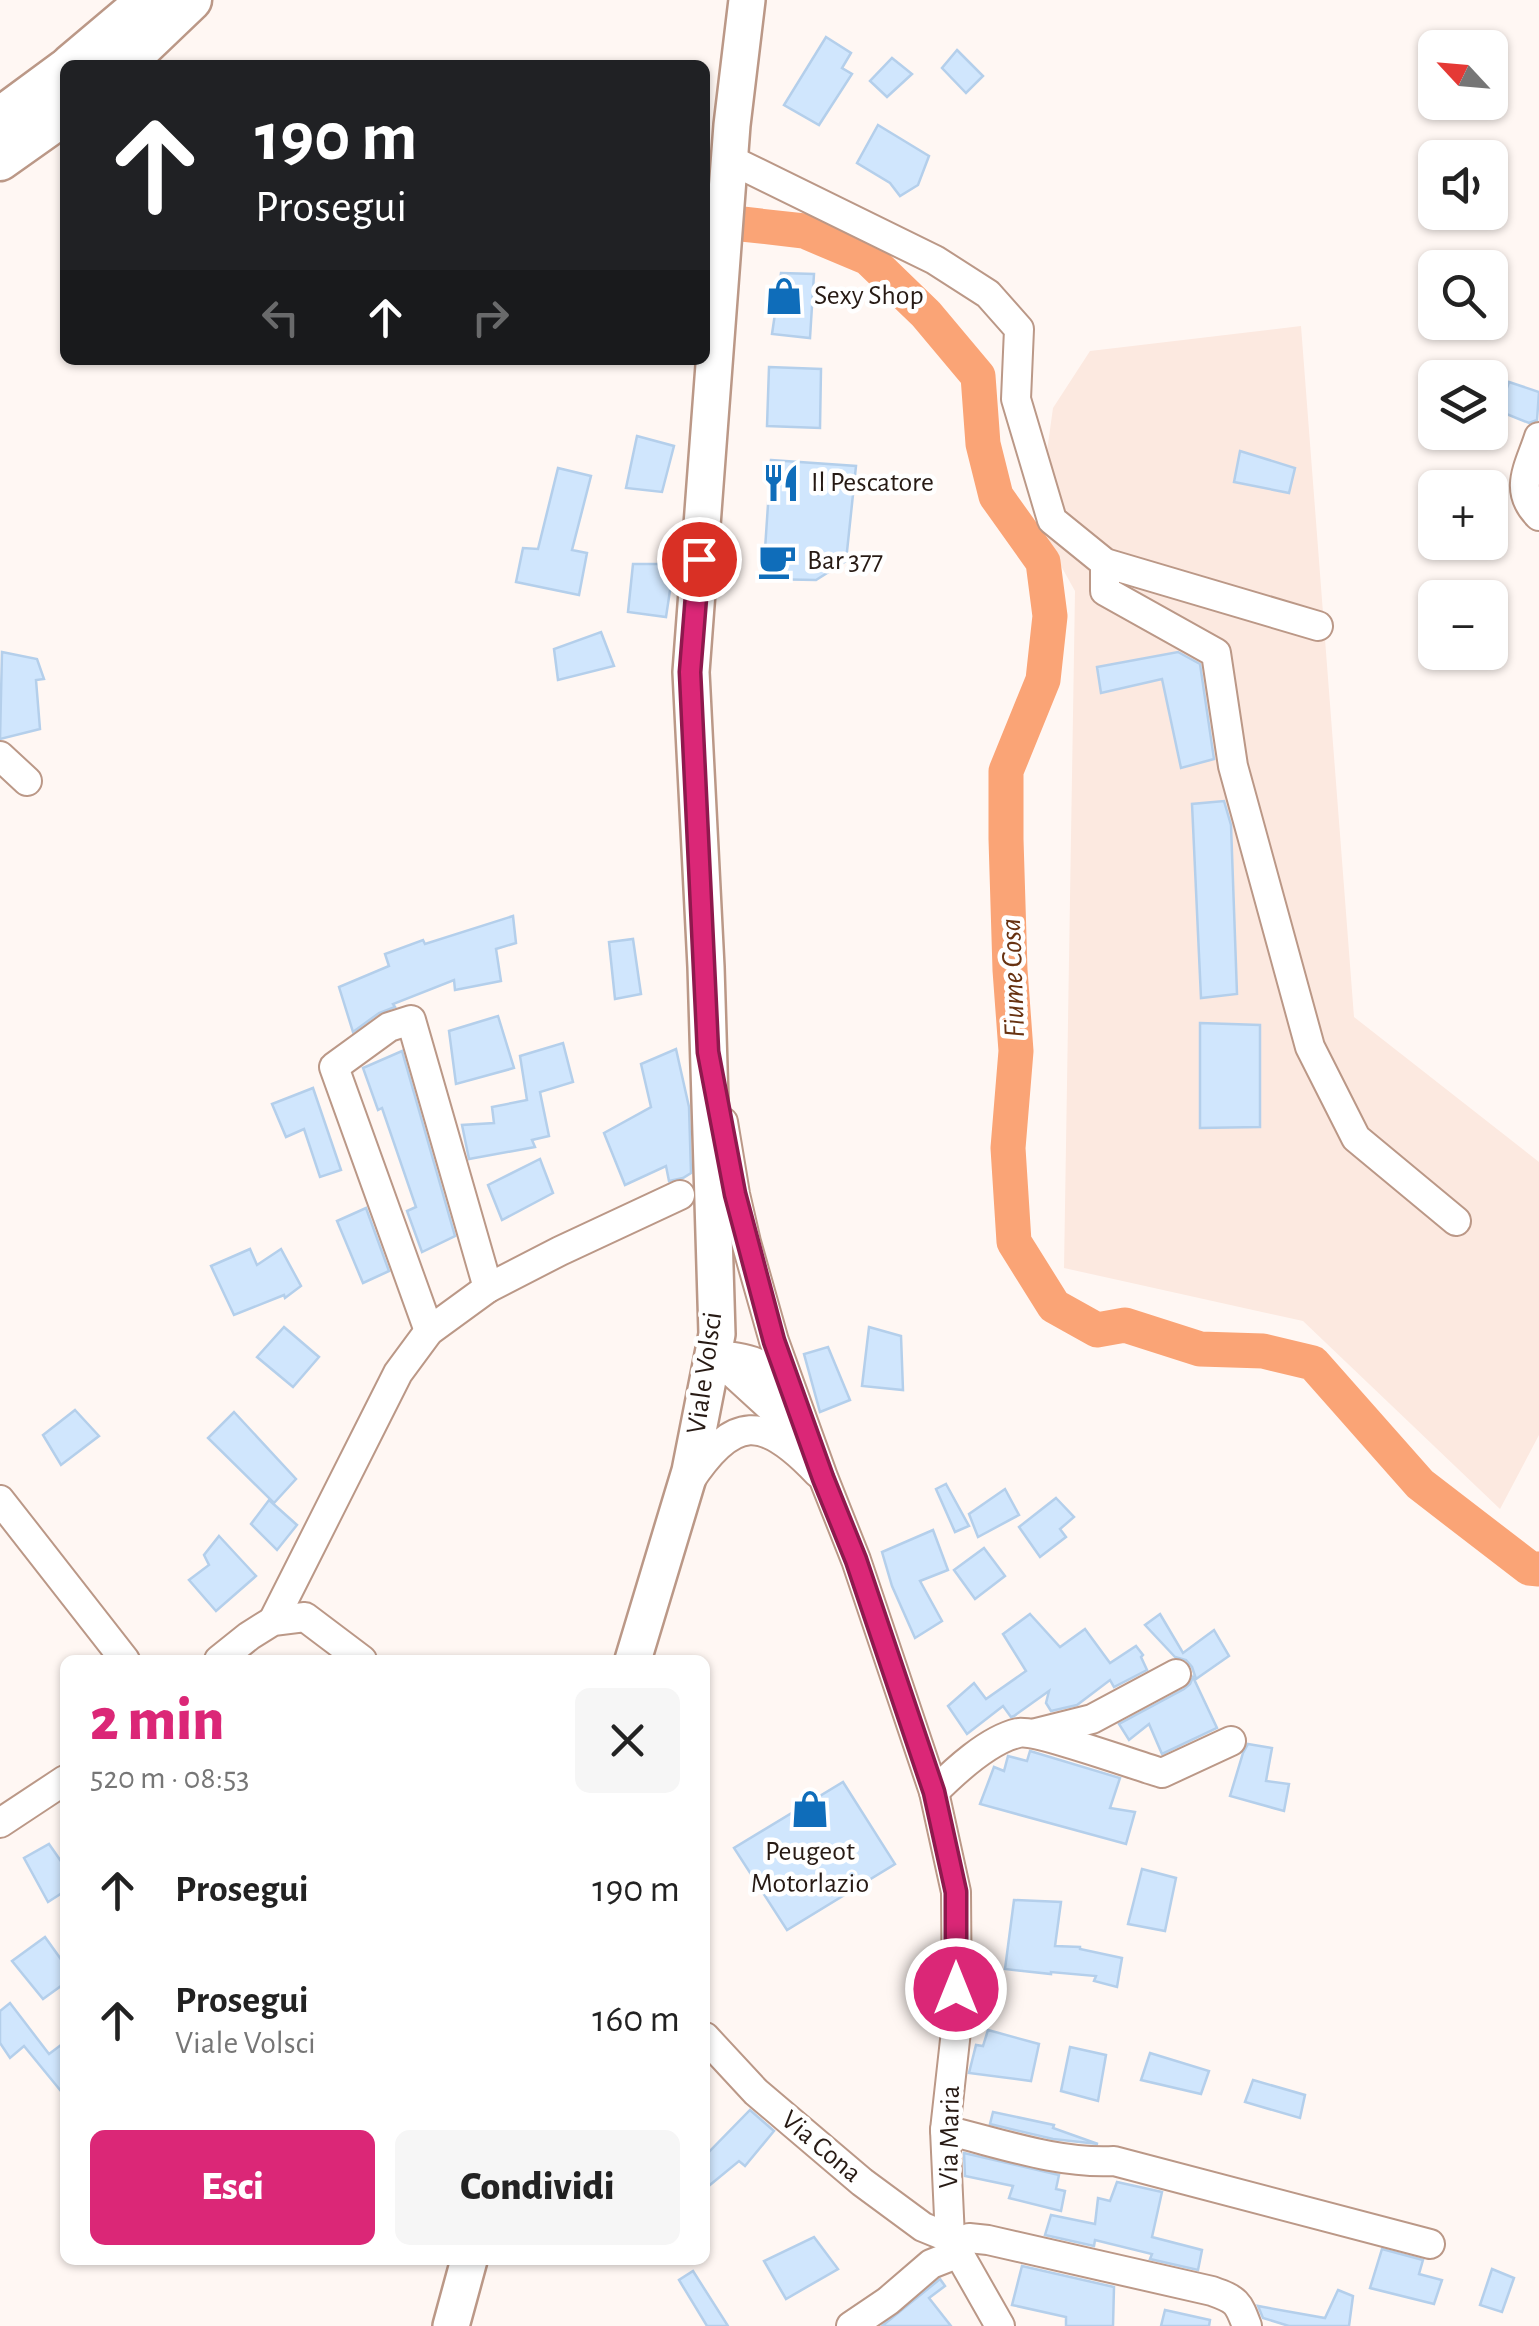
<!DOCTYPE html>
<html lang="it">
<meta charset="utf-8">
<style>
body{margin:0;font-family:"Alegreya Sans",sans-serif;background:#f6f6f6;color:#222;height:100vh;display:flex;flex-direction:column;font-size:38px;white-space:nowrap}
*{box-sizing:border-box;margin:0}
p{font-size:32px;color:#767676}
.icon{flex:none;width:55px;height:55px;fill:none;stroke:currentColor;stroke-width:2;stroke-linecap:round;stroke-linejoin:round}
.map{position:relative;flex:1;overflow:hidden}
.details{position:absolute;left:60px;top:1655px;width:650px;height:610px;display:flex;flex-direction:column;background:#fff;border-radius:15px;box-shadow:0 2px 8px #0004}
.details>*{flex:none}
.top-card{position:absolute;left:60px;top:60px;width:650px;height:305px;border-radius:15px;box-shadow:0 2px 8px #0004;background:#202124;color:#fff;overflow:hidden}
.needle{width:65px;rotate:296deg}
.fabs{position:absolute;left:1418px;top:30px;display:grid;gap:20px}
.fabs a{display:grid;place-items:center;width:90px;height:90px;border-radius:15px;background:#fff;box-shadow:0 2px 8px #0004;font-size:50px}
.pin{position:absolute;display:grid;place-items:center;width:85px;height:85px;color:#fff;margin:-42px;border:5px solid #fff;border-radius:50%;box-shadow:0 2px 10px #0007}
.me{position:absolute;width:110px;margin:-55px;rotate:0deg;stroke-linejoin:round;filter:drop-shadow(0 0 8px #0008)}
.turn{display:flex;align-items:center;gap:35px;height:210px;padding:0 30px;font-size:45px}
.turn .icon{width:130px;height:130px;stroke-width:2.5}
.turn b{display:block;font-size:70px;line-height:85px}
.lanes{display:flex;align-items:center;height:95px;padding:0 30px;background:#0003;justify-content:center;gap:50px;direction:ltr}
.lanes .off{opacity:.35}
.round{display:grid;place-items:center;flex:none;width:105px;height:105px;border-radius:15px;background:#f6f6f6}
.summary{display:flex;align-items:center;justify-content:space-between;height:170px;padding:0 30px}
h1{font-size:60px;font-weight:800;line-height:75px;color:#db2777}
.action{display:flex;gap:20px;margin-top:auto;padding:20px 30px}
.action a{flex:1;height:115px;border-radius:15px;background:#db2777;color:#fff;font-size:40px;font-weight:800;line-height:115px;text-align:center}
.action a+a{background:#f6f6f6;color:#222}
ul{padding:0;list-style:none}
li{display:flex;align-items:center;gap:30px;height:130px;padding:0 30px}
li div{flex:1}
li b{display:block;font-size:38px}
li em{font-style:normal}
.map>svg:first-child{display:block}
.built{fill:#fce9e0}
.lines{fill:none;stroke-linecap:round;stroke-linejoin:round}
.river{stroke:#faa476;stroke-width:35}
.building{fill:#d0e6fd;stroke:#b4cfeb;stroke-width:2.5}
.minor-casing{stroke:#bb9887;stroke-width:32}
.major-casing{stroke:#bb9887;stroke-width:40}
.highway-casing{stroke:#bb9887;stroke-width:45}
.minor{stroke:#fff;stroke-width:28}
.major{stroke:#fff;stroke-width:35}
.highway{stroke:#fff;stroke-width:40}
.route-casing{stroke:#8e194d;stroke-width:25}
.route{stroke:#db2777;stroke-width:18}
.labels{text-anchor:middle;dominant-baseline:central;stroke-width:9;stroke-linejoin:round;paint-order:stroke}
.poi-label{font-size:28px;fill:#271a14;stroke:#fff;text-anchor:start}
.street-label{font-size:28px;fill:#271a14;stroke:#fff}
.water-label{font-size:30px;font-style:italic;fill:#683211;stroke:#fff}
</style>
<div class="map">
<svg width="1539" height="2326" viewBox="0 0 1539 2326">
<rect width="100%" height="100%" fill="#fff7f3"/>
<polygon class="built" points="1301,326 1354,1017 1539,1162 1539,1435 1500,1509 1303,1321 1064,1268 1075,591 1037,523 1053,408 1090,351"/>
<g class="lines">
<polyline class="river" points="742,224 804,231 868,258 926,314 978,376 983,444 996,496 1043,562 1050,616 1043,680 1006,771 1006,839 1010,970 1016,1051 1008,1148 1014,1242 1054,1306 1097,1330 1125,1325 1200,1349 1263,1351 1313,1363 1420,1484 1529,1568 1539,1569"/>
</g>
<g class="building">
<polygon points="826,37 851,53 842,68 852,74 819,125 784,105"/>
<polygon points="957,50 983,76 966,93 942,68"/>
<polygon points="892,58 912,74 887,97 870,81"/>
<polygon points="878,125 929,156 918,185 900,196 890,183 857,163"/>
<polygon points="781,273 814,274 810,338 772,334"/>
<polygon points="769,367 821,369 820,428 767,426"/>
<polygon points="1509,382 1539,392 1537,420 1529,423 1499,411"/>
<polygon points="637,436 674,446 662,492 626,488"/>
<polygon points="1240,451 1295,468 1289,493 1234,482"/>
<polygon points="771,460 856,466 846,561 816,580 763,579"/>
<polygon points="558,468 591,476 572,550 587,553 579,595 516,582 523,548 538,549"/>
<polygon points="633,564 674,564 666,617 628,612"/>
<polygon points="601,632 614,666 558,680 554,649"/>
<polygon points="2,652 37,659 44,679 36,680 40,729 0,739"/>
<polygon points="1178,652 1200,664 1214,759 1181,768 1162,679 1101,693 1097,667"/>
<polygon points="1224,801 1231,825 1237,994 1201,998 1192,804"/>
<polygon points="513,916 516,943 496,949 501,981 455,990 454,980 393,1004 395,1007 379,1013 353,1032 339,987 389,966 385,954 423,940 425,944"/>
<polygon points="633,939 641,994 615,999 609,942"/>
<polygon points="498,1016 514,1068 456,1084 449,1031"/>
<polygon points="1200,1023 1260,1025 1260,1127 1200,1128"/>
<polygon points="563,1043 573,1082 540,1092 549,1136 532,1140 535,1147 469,1159 462,1125 494,1123 492,1107 527,1100 520,1056"/>
<polygon points="676,1049 689,1107 691,1173 683,1178 669,1181 666,1166 625,1185 604,1133 651,1107 641,1064"/>
<polygon points="402,1051 455,1236 422,1252 407,1211 416,1207 382,1108 378,1110 363,1068"/>
<polygon points="313,1088 341,1170 320,1177 304,1129 286,1137 272,1104"/>
<polygon points="540,1159 553,1193 502,1220 488,1185"/>
<polygon points="366,1208 389,1271 363,1283 337,1221"/>
<polygon points="250,1249 257,1265 281,1249 301,1286 285,1298 284,1295 234,1315 211,1266"/>
<polygon points="284,1327 319,1357 293,1387 257,1357"/>
<polygon points="869,1327 901,1336 903,1390 862,1386"/>
<polygon points="828,1347 850,1400 820,1412 804,1354"/>
<polygon points="75,1410 99,1436 61,1465 43,1435"/>
<polygon points="234,1412 296,1479 274,1503 208,1438"/>
<polygon points="946,1484 969,1526 955,1532 936,1489"/>
<polygon points="1005,1489 1019,1515 978,1537 969,1514"/>
<polygon points="1056,1498 1074,1517 1060,1529 1066,1537 1040,1557 1019,1527"/>
<polygon points="269,1500 297,1525 277,1550 251,1524"/>
<polygon points="933,1530 948,1570 920,1581 942,1621 915,1638 892,1586 882,1552"/>
<polygon points="219,1536 256,1576 216,1611 189,1580 209,1565 204,1555"/>
<polygon points="984,1548 1005,1576 975,1599 954,1570"/>
<polygon points="1030,1614 1060,1647 1085,1629 1110,1663 1136,1646 1143,1655 1141,1657 1147,1670 1114,1687 1110,1680 1077,1705 1051,1711 1046,1703 1049,1691 1014,1716 1011,1717 1003,1706 967,1734 948,1706 974,1683 986,1699 1026,1671 1003,1634"/>
<polygon points="1160,1614 1183,1653 1214,1630 1229,1656 1196,1679 1192,1667 1186,1660 1175,1657 1145,1625"/>
<polygon points="1193,1677 1217,1728 1162,1754 1149,1724 1129,1740 1119,1724 1184,1689 1190,1684"/>
<polygon points="1248,1744 1272,1748 1266,1781 1289,1784 1284,1811 1230,1796 1243,1753"/>
<polygon points="1030,1751 1120,1778 1110,1808 1135,1812 1126,1844 980,1804 994,1767 1004,1771 1008,1756 1027,1761"/>
<polygon points="843,1782 895,1864 787,1930 734,1848"/>
<polygon points="49,1844 65,1867 65,1891 48,1902 24,1858"/>
<polygon points="1142,1869 1176,1878 1165,1931 1128,1924"/>
<polygon points="1014,1900 1061,1902 1055,1946 1080,1947 1080,1949 1122,1958 1117,1987 1094,1981 1096,1976 1051,1972 1051,1974 1005,1969"/>
<polygon points="45,1937 65,1965 65,1983 43,1999 12,1961"/>
<polygon points="10,2003 49,2054 65,2042 65,2096 24,2046 10,2058 0,2043 0,2011"/>
<polygon points="988,2030 1039,2044 1031,2081 969,2073 976,2045 983,2046"/>
<polygon points="1070,2047 1106,2055 1098,2101 1061,2091"/>
<polygon points="1150,2053 1209,2071 1201,2094 1141,2080"/>
<polygon points="1253,2080 1305,2095 1300,2118 1245,2102"/>
<polygon points="750,2110 774,2131 745,2166 739,2161 705,2189 705,2156"/>
<polygon points="993,2112 1054,2125 1053,2128 1098,2144 1053,2139 990,2124"/>
<polygon points="964,2153 1059,2175 1056,2189 1065,2191 1061,2211 1009,2198 1013,2186 965,2176"/>
<polygon points="1117,2182 1162,2192 1152,2237 1202,2250 1198,2270 1150,2259 1152,2254 1095,2240 1094,2246 1045,2235 1051,2215 1095,2224 1098,2198 1110,2201"/>
<polygon points="814,2237 838,2269 786,2299 764,2261"/>
<polygon points="1382,2249 1423,2260 1419,2274 1442,2280 1434,2304 1370,2288"/>
<polygon points="1022,2266 1114,2287 1113,2326 1066,2326 1066,2317 1012,2305"/>
<polygon points="1492,2269 1514,2278 1502,2312 1480,2305"/>
<polygon points="693,2271 728,2326 707,2326 679,2280"/>
<polygon points="940,2279 945,2286 929,2298 951,2326 882,2326"/>
<polygon points="1338,2290 1353,2296 1349,2326 1289,2326 1263,2318 1258,2306 1325,2318"/>
<polygon points="1165,2310 1210,2320 1209,2326 1161,2326"/>
</g>
<g class="lines">
<g class="minor-casing">
<g id="minor">
<polyline points="729,159 935,260 988,294 1019,329 1016,399 1052,520 1105,563 1318,626"/>
<path d="M1539 437C1529 468 1513 490 1539 516"/>
<polyline points="1105,563 1105,591 1216,653 1233,766 1310,1047 1356,1138 1456,1221"/>
<polyline points="0,756 27,781"/>
<polyline points="723,1122 735,1194 746,1242 774,1341 823,1477 856,1560 934,1792 956,1892 957,2022 945,2130 950,2238 1000,2326"/>
<polyline points="429,1331 334,1067 389,1027 411,1020 488,1288"/>
<polyline points="713,1355 782,1418 803,1447"/>
<path d="M713 1355C750 1358 767 1360 788 1394"/>
<path d="M689 1482C734 1414 763 1415 818 1473"/>
<polyline points="0,1500 125,1660"/>
<polyline points="273,1621 398,1373 429,1331 488,1288 560,1251 680,1195"/>
<polyline points="219,1660 249,1636 273,1621 305,1617 362,1660"/>
<polyline points="1036,1733 1092,1719 1176,1674"/>
<path d="M934 1792C955 1771 988 1740 1018 1733 1036 1729 1137 1766 1162 1773L1231 1741"/>
<polyline points="0,1823 65,1780"/>
<polyline points="705,2037 756,2092 862,2182 923,2227 950,2238"/>
<path d="M945 2130C1000 2143 1057 2164 1114 2161L1430 2244"/>
<path d="M954 2245 969 2238 988 2240 1212 2291C1237 2300 1238 2302 1247 2326"/>
<polyline points="851,2326 888,2301 931,2264 959,2253"/>
</g>
</g>
<g class="major-casing">
<g id="major">
<polyline points="633,1660 690,1471 717,1334 706,967 691,672 732,125 747,0"/>
<polyline points="451,2326 469,2260"/>
</g>
</g>
<g class="highway-casing">
<g id="highway">
<polyline points="71,65 148,0"/>
<polyline points="123,65 191,0"/>
<polyline points="0,118 65,70"/>
<polyline points="0,160 65,114"/>
</g>
</g>
<use href="#minor" class="minor"/>
<use href="#major" class="major"/>
<use href="#highway" class="highway"/>
</g>
<g class="lines">
<g class="route-casing">
<polyline id="route" points="699,559 690,672 708,1052 735,1194 774,1341 823,1478 856,1560 934,1792 956,1892 956,1989"/>
</g>
<use href="#route" class="route"/>
</g>
<defs>
<g id="shop-bare" transform="scale(3)"><path d="M-5-2.5h2.3a2.7 3.5 0 0 1 5.4 0H5L5.5 6h-11ZM-1.5-2.5h3a1.5 2.3 0 0 0-3 0Z" fill="#0f6dba" stroke="#fff" stroke-width="2.5" paint-order="stroke"/></g>
<g id="restaurant-bare" transform="scale(3)"><path d="M-5-6h1v4h1v-4h1v4h1v-4h1v5L-1.5 .5V6h-2V.5L-5-1ZM5-6V6H3V1.5H1.5Q1.5-4 5-6Z" fill="#0f6dba" stroke="#fff" stroke-width="2.5" paint-order="stroke"/></g>
<g id="cafe-bare" transform="scale(3)"><path d="M-5.5-4.5H6V0H3Q3 3.5 0 3.5H-2.5Q-5.5 3.5-5.5 0ZM3-3.2v2h1.7v-2ZM-6 4.5H4V6H-6Z" fill="#0f6dba" stroke="#fff" stroke-width="2.5" paint-order="stroke"/></g>
</defs>
<g fill-rule="evenodd">
<use href="#shop-bare" x="784" y="296"/>
<use href="#restaurant-bare" x="781" y="483"/>
<use href="#cafe-bare" x="777" y="561"/>
<use href="#shop-bare" x="810" y="1809"/>
</g>
<g class="labels">
<g class="poi-label">
<text x="814" y="296">Sexy Shop</text>
<text x="811" y="483">Il Pescatore</text>
<text x="807" y="561">Bar 377</text>
<text x="810" y="1852" text-anchor="middle">Peugeot<tspan x="810" dy="32">Motorlazio</tspan></text>
</g>
<g class="street-label">
<text transform="translate(705 1373) rotate(-82)">Viale Volsci</text>
<text transform="translate(950 2137) rotate(-89)">Via Maria</text>
<text transform="translate(821 2147) rotate(40)">Via Cona</text>
</g>
<g class="water-label">
<text transform="translate(1013 978) rotate(-92)">Fiume Cosa</text>
</g>
</g>
</svg>
<div class="fabs">
<a><svg class="needle" viewBox="-14 -14 28 28"><path d="M0-13l5 13h-10z" fill="#e53935"/><path d="M0 13l5-13h-10z" fill="#767676"/></svg></a>
<a><svg class="icon" aria-label="sound" viewBox="0 0 24 24"><path d="M4 9h4l5-4v14l-5-4H4zM17 9q2 3 0 6"/></svg></a>
<a><svg class="icon" aria-label="search" viewBox="0 0 24 24"><circle cx="10" cy="10" r="6"/><path d="M15 15l6 6"/></svg></a>
<a><svg class="icon" aria-label="layers" viewBox="0 0 24 24"><path d="M12 4l9 5-9 5-9-5zM3 14l9 5 9-5"/></svg></a>
<a>+</a>
<a>−</a>
</div>
<div class="pin" style="left:699px;top:559px;background:#d93025"><svg class="icon" aria-label="arrive" viewBox="0 0 24 24"><path d="M6 21V4h12l-3 4 3 4H6"/></svg></div>
<svg class="me" style="left:956px;top:1989px" viewBox="-20 -20 40 40"><circle r="17" fill="#db2777" stroke="#fff" stroke-width="3"/><path d="M0-11L8 9 0 5-8 9z" fill="#fff"/></svg>
<div class="top-card">
<div class="turn"><svg class="icon" aria-label="ahead" viewBox="0 0 24 24"><path d="M12 20V5M6 11l6-6 6 6"/></svg><div><b>190 m</b>Prosegui</div></div>
<div class="lanes"><svg class="icon off" aria-label="left" viewBox="0 0 24 24"><path d="M17 20v-9H6M10 6l-5 5 5 5"/></svg><svg class="icon" aria-label="ahead" viewBox="0 0 24 24"><path d="M12 20V5M6 11l6-6 6 6"/></svg><svg class="icon off" aria-label="right" viewBox="0 0 24 24"><path d="M7 20v-9h11M14 6l5 5-5 5"/></svg></div>
</div>
<section class="details">
<div class="summary"><div><h1>2 min</h1><p>520 m · 08:53</p></div><a class="round"><svg class="icon" aria-label="close" viewBox="0 0 24 24"><path d="M6 6l12 12M18 6L6 18"/></svg></a></div>
<ul>
<li><svg class="icon" aria-label="ahead" viewBox="0 0 24 24"><path d="M12 20V5M6 11l6-6 6 6"/></svg><div><b>Prosegui</b></div><em>190 m</em></li>
<li><svg class="icon" aria-label="ahead" viewBox="0 0 24 24"><path d="M12 20V5M6 11l6-6 6 6"/></svg><div><b>Prosegui</b><p>Viale Volsci</p></div><em>160 m</em></li>
</ul>
<div class="action"><a>Esci</a><a>Condividi</a></div>
</section>
</div>
